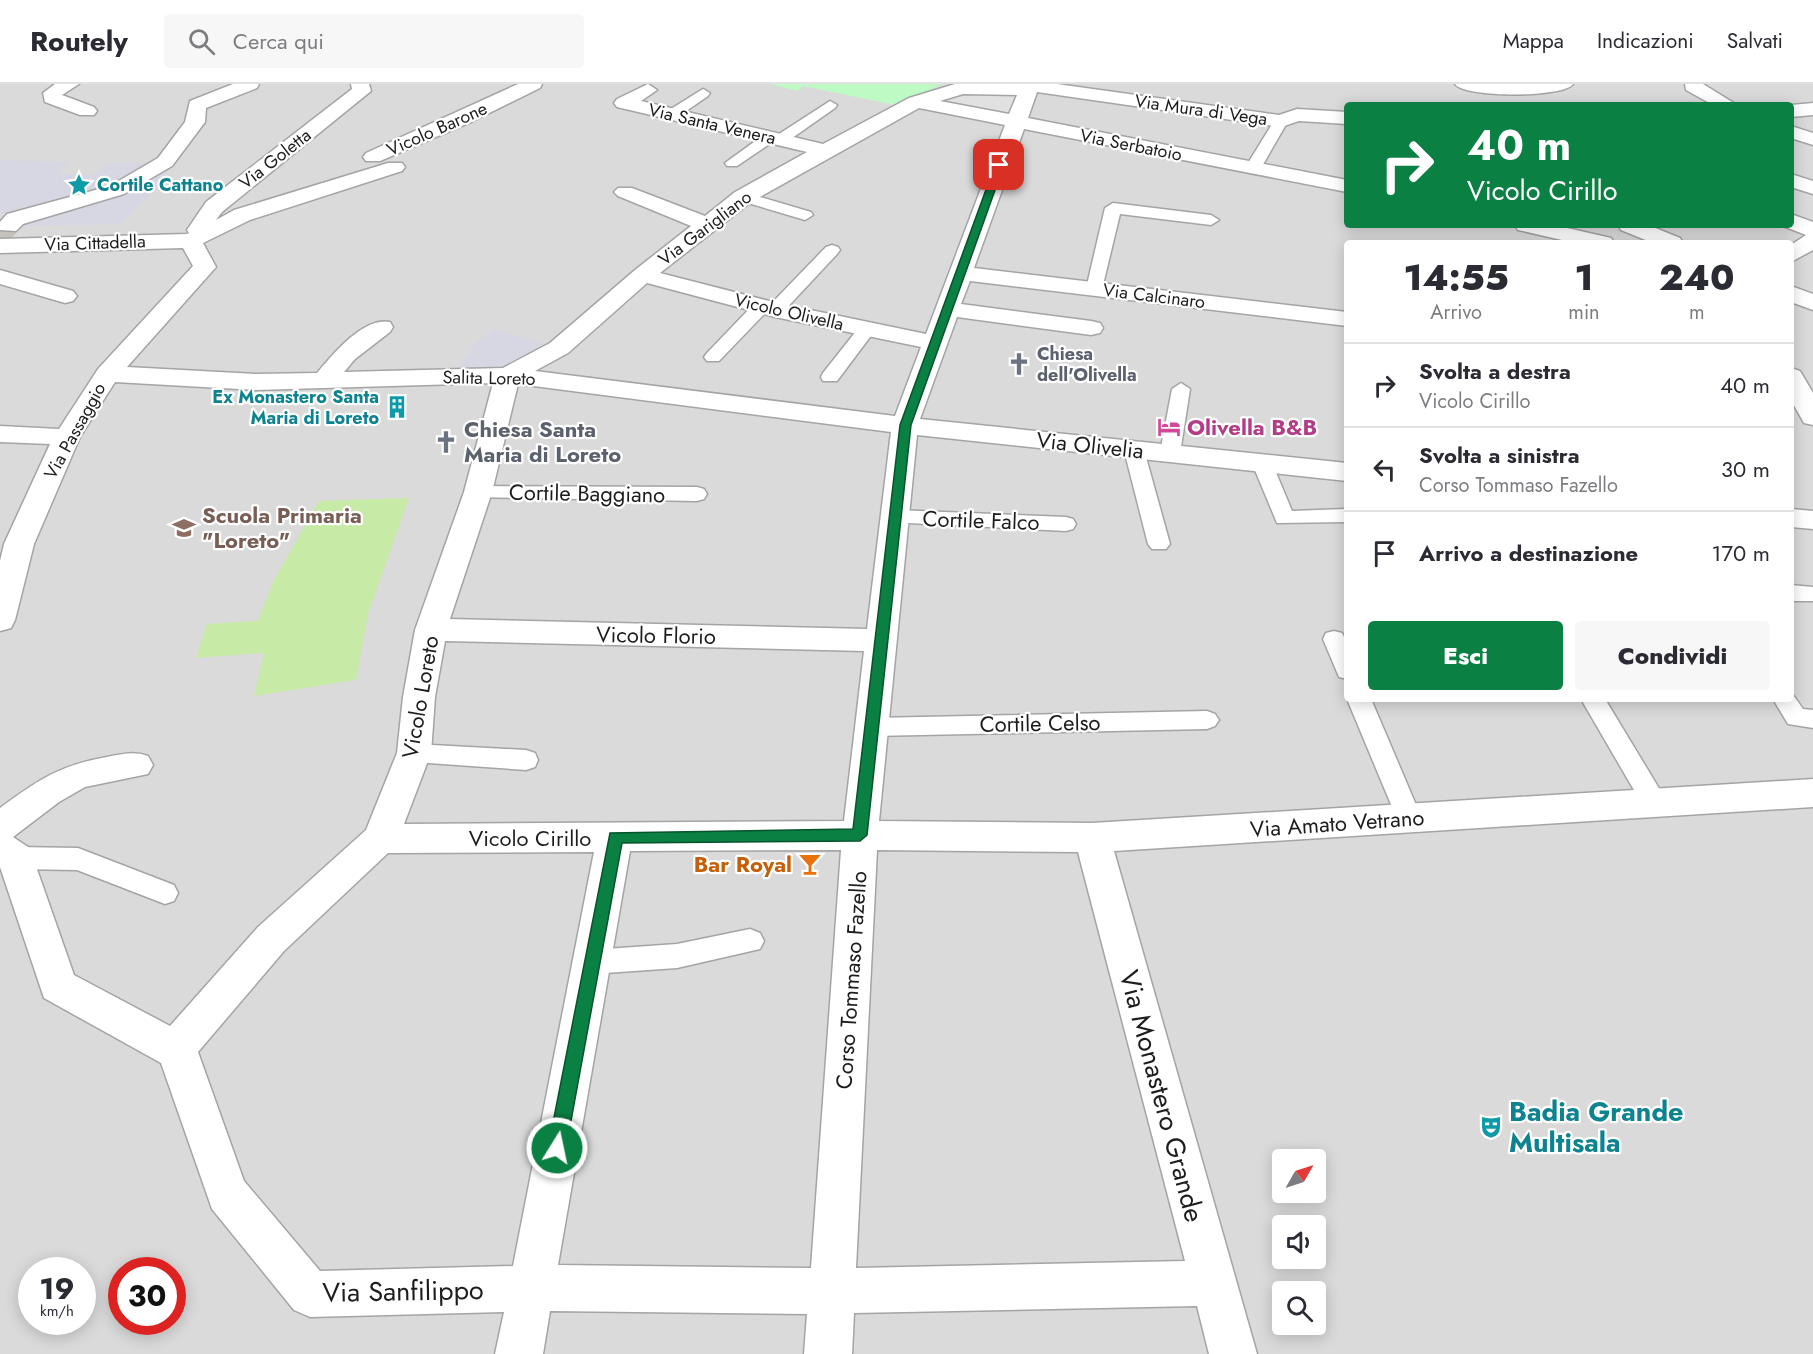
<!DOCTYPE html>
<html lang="it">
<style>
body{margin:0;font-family:Jost,sans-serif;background:#f7f7f7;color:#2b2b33;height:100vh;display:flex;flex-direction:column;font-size:22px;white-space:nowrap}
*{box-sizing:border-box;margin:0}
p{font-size:20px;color:#7c7c81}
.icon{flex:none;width:33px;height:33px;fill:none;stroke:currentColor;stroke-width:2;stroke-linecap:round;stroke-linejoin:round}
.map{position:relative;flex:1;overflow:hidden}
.side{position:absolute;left:1344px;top:156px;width:450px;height:462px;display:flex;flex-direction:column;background:#fff;border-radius:6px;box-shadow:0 3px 15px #0003}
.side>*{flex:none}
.banner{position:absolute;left:1344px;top:18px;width:450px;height:126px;border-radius:6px;box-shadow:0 3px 15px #0003;background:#0b8043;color:#fff;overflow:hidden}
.needle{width:39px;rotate:51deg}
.buttons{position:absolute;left:1272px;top:1065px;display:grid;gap:12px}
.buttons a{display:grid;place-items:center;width:54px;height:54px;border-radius:6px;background:#fff;box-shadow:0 3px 15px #0003;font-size:30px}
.speed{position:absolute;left:18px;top:1173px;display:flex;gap:12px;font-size:30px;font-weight:700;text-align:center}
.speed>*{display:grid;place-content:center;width:78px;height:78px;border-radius:50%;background:#fff;box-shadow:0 3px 15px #0003;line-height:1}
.speed small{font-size:15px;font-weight:400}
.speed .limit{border:9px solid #d22;background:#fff;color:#111}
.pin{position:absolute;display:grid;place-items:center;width:51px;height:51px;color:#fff;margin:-26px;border-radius:12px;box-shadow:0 3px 9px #0006}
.me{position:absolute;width:66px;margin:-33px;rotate:10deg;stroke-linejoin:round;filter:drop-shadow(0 0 4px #0008)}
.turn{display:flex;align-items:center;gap:21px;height:126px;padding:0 24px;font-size:27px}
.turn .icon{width:78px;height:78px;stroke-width:2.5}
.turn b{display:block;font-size:42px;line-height:51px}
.eta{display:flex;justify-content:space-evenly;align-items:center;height:102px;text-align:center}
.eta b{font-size:36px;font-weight:800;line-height:42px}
.cta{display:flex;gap:12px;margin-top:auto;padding:12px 24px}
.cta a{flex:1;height:69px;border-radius:6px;background:#0b8043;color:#fff;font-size:24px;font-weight:800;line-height:69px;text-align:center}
.cta a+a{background:#f7f7f7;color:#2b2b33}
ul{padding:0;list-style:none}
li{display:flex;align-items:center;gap:18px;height:84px;padding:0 24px;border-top:2px solid #e1e1e2}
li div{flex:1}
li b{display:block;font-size:22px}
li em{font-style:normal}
header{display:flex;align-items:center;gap:36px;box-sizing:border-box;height:84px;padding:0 30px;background:#fff;border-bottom:2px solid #e1e1e2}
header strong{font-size:28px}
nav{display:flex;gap:33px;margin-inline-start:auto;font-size:21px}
.search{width:420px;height:54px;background:#f7f7f7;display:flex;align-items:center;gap:15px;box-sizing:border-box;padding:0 21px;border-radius:6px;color:#7c7c81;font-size:22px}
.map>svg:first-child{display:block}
.residential{fill:#dbdada;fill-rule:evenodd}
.grass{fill:#c7eaa7}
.park{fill:#befac4}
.parking{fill:#e1e1e1}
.plaza{fill:#d7d7e4}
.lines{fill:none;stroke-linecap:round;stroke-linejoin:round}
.minor-tunnel{stroke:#c4c2bb;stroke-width:21;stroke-dasharray:21 10;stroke-linecap:butt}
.service-casing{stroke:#a4a4a4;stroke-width:3}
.minor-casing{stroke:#a4a4a4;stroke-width:3}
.service{fill:#fff;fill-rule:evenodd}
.minor{fill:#fff;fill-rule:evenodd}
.route{fill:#0b8043;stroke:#07532c;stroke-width:1.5}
.labels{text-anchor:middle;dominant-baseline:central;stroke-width:4.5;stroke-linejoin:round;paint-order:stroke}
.far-street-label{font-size:18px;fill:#1d1d1d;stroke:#fff}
.far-culture-label{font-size:18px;font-weight:bold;fill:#0d838f;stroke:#fff;text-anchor:start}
.far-worship-label{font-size:18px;font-weight:bold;fill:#5b616d;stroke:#fff;text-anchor:start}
.hotel-label{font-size:22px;font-weight:bold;fill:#b23c85;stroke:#fff;text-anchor:start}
.worship-label{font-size:22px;font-weight:bold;fill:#5b616d;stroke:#fff;text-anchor:start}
.street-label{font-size:22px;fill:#1d1d1d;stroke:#fff}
.education-label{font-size:22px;font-weight:bold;fill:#785e54;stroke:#fff;text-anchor:start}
.food-label{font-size:22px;font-weight:bold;fill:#c56008;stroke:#fff;text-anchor:end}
.near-street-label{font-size:27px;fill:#1d1d1d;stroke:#fff}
.near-culture-label{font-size:27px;font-weight:bold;fill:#0d838f;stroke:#fff;text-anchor:start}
</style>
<header>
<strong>Routely</strong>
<div class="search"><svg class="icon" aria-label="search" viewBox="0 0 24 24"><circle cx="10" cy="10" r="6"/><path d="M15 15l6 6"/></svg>Cerca qui</div>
<nav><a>Mappa</a><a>Indicazioni</a><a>Salvati</a></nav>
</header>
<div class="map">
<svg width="1813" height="1270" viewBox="0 0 1813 1270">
<rect width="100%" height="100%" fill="#eeebe3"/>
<path class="residential" d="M0 0H1813V1270H0ZM1347 21H1791V141H1347ZM1347 159H1791V615H1347ZM1282 1076H1316V1108H1282ZM1282 1142H1316V1174H1282ZM32 1186H82V1238H32ZM122 1186H172V1238H122ZM1282 1208H1316V1240H1282Z"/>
<polygon class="grass" points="409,414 368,530 356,596 254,612 264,569 196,574 207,540 258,537 274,496 319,417"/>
<polygon class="park" points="770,0 942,0 895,21 803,2 797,7"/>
<polygon class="parking" points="947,0 1041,0 1023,43 904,20"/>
<g class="plaza">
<polygon points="0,76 69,78 58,90 94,91 107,79 175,80 151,110 120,140 0,143 0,138 8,129 0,129"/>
<polygon points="495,245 549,261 508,291 459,284 475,259"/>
</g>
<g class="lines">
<polyline class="minor-tunnel" points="0,153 8,142"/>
<g class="service-casing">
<g id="service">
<polygon points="703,5 710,9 708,12 676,34 666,34 666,28"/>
<polygon points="830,17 837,21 835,24 785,59 774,57 737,82 727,82 725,79 765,50 776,52"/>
<polygon points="1281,33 1288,37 1261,84 1258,87 1248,87 1245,84 1274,37"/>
<polygon points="743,108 811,128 813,131 805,136 738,116 735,113 738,110"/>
<polygon points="1113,119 1211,131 1219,136 1211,141 1120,130 1102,205 1094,210 1086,205 1105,124"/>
<polygon points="832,161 838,163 840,166 838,169 781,230 775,231 767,227 719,277 707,277 704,273 707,269 755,219 761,218 769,222 826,163"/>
<polygon points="867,240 876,245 837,297 823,297 821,293 823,289 861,241"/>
<polygon points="1181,299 1190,305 1180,369 1177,373 1163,373 1160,369 1172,305"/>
<polygon points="1134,360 1141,362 1144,366 1170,460 1166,465 1152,465 1148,460 1124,366 1127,362"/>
<polygon points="1262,373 1269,375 1272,379 1292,427 1345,425 1347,438 1277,439 1252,379 1255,375"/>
<polygon points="478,402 697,403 704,405 707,410 704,415 697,417 471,413 468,408 471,403"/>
<polygon points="895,426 1066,433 1073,435 1076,440 1073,445 1066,447 888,438 885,433 888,428"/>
<polygon points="1791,501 1813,503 1813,517 1791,517"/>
<polygon points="1334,547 1342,549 1347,559 1347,595 1339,593 1323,555 1326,549"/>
<polygon points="1791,608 1803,625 1813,626 1813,644 1788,640 1773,615 1791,615"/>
<polygon points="1347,615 1371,615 1422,735 1418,742 1409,745 1400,742"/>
<polygon points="1581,615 1605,615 1663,711 1667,718 1663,725 1654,728 1645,725"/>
<polygon points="1207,627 1215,630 1219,636 1215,642 1207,645 872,652 863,649 860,643 863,637 872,634"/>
<polygon points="414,660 526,666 535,669 538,676 535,683 526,686 414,678 405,676 402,669 405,662"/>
<polygon points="15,763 78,764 174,801 178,809 174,817 165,820 77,786 15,785 6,782 2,774 6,766"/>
<polygon points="750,845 760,849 764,857 760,865 677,884 591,890 581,887 577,878 581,869 591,866 677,860"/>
</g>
</g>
<g class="minor-casing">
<g id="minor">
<polygon points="55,0 79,0 62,11 94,23 97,27 94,31 80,31 45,18 43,9"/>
<polygon points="233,0 259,0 257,4 206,24 205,38 172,82 124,110 23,140 16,147 0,146 0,138 7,130 110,102 158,74 185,38 190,17"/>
<path d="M351 0H369L371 7 222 128 216 136 234 126 388 79H402L405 83 402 87 250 136 203 159 216 183 127 283 256 290 317 289C332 271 364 232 390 238L393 243 390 248 355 275 344 288 503 284 550 259 635 186 691 142 618 112 614 108 618 104H632L705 132 735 108 807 68 617 23 614 19 617 15 648 0 657 6 641 17 823 60 909 14 955 0H1057L1279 31 1297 25 1347 28V40L1299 37 1281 43 1037 8 1028 34 1347 96V108L1024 45 974 184 1347 228V242L970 197 961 220 1091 237 1100 239 1103 244 1100 249 1091 251 957 233 920 335 1347 379V397L917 351 879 737 1092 739 1813 695V723L1114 767 1257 1270H1209L1197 1222 854 1229 852 1270H804L807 1230 550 1227 543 1270H495L504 1228 310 1233 294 1226 212 1125 161 979 44 914 0 783V724C38 696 60 681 107 673 122 670 134 667 148 672L153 681 148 690 85 703 59 718 13 753 28 763 33 774 74 891 170 942 258 843 366 746 397 669 403 613 415 546 464 408 493 299 256 306 115 298 80 353 34 460 15 536 11 544 0 547V477L4 460 50 360 0 358V342L59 345 98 285 193 182 183 164 0 169V155L187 150 189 149 187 146 206 118 352 5ZM963 10 1017 11 1009 30 940 17ZM919 24 1005 41 926 250 777 219 660 189 751 118ZM647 199 775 233 921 263 895 332 535 287 568 269ZM518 300 891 348 867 545 450 535 492 408ZM445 557 864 567 844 737 404 740 431 669 435 613ZM841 766 811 1184 558 1181 630 767ZM877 766 1078 768 1185 1177 856 1184ZM594 768 513 1182 320 1187 244 1097 198 968 284 867 388 769Z"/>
<polygon points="518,0 542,0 540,4 473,37 380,77 366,77 363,73 366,69"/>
<path d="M1455 0H1573C1564 14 1464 14 1455 0Z"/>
<polygon points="1685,0 1703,0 1737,21 1713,21 1686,6"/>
<polygon points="1813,19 1813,31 1791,33 1791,21"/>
<polygon points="1791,42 1813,49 1813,61 1791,54"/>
<polygon points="1791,90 1813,97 1813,110 1791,103"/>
<polygon points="1791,130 1813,138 1813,166 1791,178 1791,161 1806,151 1783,142 1791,141"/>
<polygon points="1515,141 1554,141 1611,154 1614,159 1575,159 1518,146"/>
<polygon points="1618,141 1648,141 1680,154 1683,159 1653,159 1621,146"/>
<polygon points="0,186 73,207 77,212 73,217 65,219 0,200"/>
<polygon points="1791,202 1813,210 1813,226 1791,218"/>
<polygon points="1791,284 1800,287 1813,309 1813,341 1804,339 1791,316"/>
<polygon points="1791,425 1813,427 1813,445 1791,443"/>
</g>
</g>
<use href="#service" class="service"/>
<use href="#minor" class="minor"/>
</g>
<polygon class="route" points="999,79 1004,81 911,341 867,751 860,757 622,759 566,1064 563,1070 557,1073 551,1070 548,1064 610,749 853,745 900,341 995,81"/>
<defs>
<g id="sight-bare" transform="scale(1.8)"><path d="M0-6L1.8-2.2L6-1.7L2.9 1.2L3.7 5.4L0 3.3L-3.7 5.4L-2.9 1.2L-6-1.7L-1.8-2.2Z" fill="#0f9aa8" stroke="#fff" stroke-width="2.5" paint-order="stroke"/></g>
<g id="church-bare" transform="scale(1.8)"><path d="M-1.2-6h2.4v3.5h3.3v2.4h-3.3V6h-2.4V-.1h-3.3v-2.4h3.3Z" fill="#6b7280" stroke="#fff" stroke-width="2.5" paint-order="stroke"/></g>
<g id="building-bare" transform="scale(1.8)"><path d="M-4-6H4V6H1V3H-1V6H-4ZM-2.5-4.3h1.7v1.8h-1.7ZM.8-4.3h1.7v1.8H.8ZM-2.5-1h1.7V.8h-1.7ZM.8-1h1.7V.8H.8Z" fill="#0f9aa8" stroke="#fff" stroke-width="2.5" paint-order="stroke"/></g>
<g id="hotel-bare" transform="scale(1.8)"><path d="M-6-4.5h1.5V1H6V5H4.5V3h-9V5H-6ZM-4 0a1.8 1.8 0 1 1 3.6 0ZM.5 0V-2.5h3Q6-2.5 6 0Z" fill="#d1479c" stroke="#fff" stroke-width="2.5" paint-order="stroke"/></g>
<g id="school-bare" transform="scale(1.8)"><path d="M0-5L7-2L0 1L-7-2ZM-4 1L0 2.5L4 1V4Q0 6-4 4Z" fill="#8d6e63" stroke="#fff" stroke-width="2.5" paint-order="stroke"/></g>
<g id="bar-bare" transform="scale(1.8)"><path d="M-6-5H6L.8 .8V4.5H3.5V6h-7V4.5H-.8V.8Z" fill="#e8710a" stroke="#fff" stroke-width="2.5" paint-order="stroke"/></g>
<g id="theatre-bare" transform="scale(1.8)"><path d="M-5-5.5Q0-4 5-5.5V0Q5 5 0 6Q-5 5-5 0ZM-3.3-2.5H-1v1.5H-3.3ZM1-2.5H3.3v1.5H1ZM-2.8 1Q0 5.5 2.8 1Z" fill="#0f9aa8" stroke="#fff" stroke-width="2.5" paint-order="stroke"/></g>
</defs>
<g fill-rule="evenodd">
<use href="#sight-bare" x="79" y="101"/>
<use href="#church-bare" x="1019" y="280"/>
<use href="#building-bare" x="397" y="323"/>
<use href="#hotel-bare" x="1169" y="343"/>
<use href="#church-bare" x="446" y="358"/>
<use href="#school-bare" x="184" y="444"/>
<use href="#bar-bare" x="810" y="780"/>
<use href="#theatre-bare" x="1491" y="1043"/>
</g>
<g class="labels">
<g class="far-street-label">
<text transform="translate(1201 26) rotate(8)">Via Mura di Vega</text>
<text transform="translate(712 40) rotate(13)">Via Santa Venera</text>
<text transform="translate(437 45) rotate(-24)">Vicolo Barone</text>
<text transform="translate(1131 61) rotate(11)">Via Serbatoio</text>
<text transform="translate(275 75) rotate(-38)">Via Goletta</text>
<text transform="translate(705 144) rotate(-37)">Via Garigliano</text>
<text transform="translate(95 159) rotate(-2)">Via Cittadella</text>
<text transform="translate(1154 212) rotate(7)">Via Calcinaro</text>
<text transform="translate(789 228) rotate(13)">Vicolo Olivella</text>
<text transform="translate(489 294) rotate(1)">Salita Loreto</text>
<text transform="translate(75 347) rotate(-61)">Via Passaggio</text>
</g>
<g class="far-culture-label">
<text x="97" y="101">Cortile Cattano</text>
<text x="379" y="313" text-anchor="end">Ex Monastero Santa<tspan x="379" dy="21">Maria di Loreto</tspan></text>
</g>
<g class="far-worship-label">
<text x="1037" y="270">Chiesa<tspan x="1037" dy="21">dell'Olivella</tspan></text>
</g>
<g class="hotel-label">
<text x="1187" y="343">Olivella B&amp;B</text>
</g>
<g class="worship-label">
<text x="464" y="345">Chiesa Santa<tspan x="464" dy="25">Maria di Loreto</tspan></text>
</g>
<g class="street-label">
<text transform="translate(1090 361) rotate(6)">Via Olivelia</text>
<text transform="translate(587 409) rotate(1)">Cortile Baggiano</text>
<text transform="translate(981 436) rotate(2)">Cortile Falco</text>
<text transform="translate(656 551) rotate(1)">Vicolo Florio</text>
<text transform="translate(420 613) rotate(-80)">Vicolo Loreto</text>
<text transform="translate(1040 639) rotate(-1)">Cortile Celso</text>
<text transform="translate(1337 739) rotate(-4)">Via Amato Vetrano</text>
<text x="530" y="754">Vicolo Cirillo</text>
<text transform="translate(851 896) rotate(-86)">Corso Tommaso Fazello</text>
</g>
<g class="education-label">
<text x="202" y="431">Scuola Primaria<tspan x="202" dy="25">"Loreto"</tspan></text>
</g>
<g class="food-label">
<text x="792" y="780">Bar Royal</text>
</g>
<g class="near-street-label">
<text transform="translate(1162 1012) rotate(75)">Via Monastero Grande</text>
<text transform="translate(403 1207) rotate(-1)">Via Sanfilippo</text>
</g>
<g class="near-culture-label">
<text x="1509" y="1027">Badia Grande<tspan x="1509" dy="31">Multisala</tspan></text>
</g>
</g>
</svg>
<div class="buttons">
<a><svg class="needle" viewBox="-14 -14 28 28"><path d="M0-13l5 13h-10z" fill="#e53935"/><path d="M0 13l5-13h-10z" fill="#7c7c81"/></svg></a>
<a><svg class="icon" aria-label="sound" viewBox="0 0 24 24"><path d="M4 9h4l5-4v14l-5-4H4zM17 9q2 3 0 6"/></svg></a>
<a><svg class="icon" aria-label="search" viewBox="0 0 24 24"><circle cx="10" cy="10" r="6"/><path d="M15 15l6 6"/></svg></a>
</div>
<div class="speed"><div>19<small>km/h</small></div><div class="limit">30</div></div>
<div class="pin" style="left:999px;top:81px;background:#d93025"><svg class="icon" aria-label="arrive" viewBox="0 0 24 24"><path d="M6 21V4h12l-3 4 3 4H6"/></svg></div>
<svg class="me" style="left:557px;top:1064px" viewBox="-20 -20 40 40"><circle r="17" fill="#0b8043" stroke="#fff" stroke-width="3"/><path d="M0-11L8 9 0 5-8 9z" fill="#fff"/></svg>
<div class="banner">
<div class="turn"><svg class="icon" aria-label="right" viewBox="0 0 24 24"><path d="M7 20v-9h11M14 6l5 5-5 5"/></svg><div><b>40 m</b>Vicolo Cirillo</div></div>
</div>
<section class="side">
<div class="eta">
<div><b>14:55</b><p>Arrivo</p></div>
<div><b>1</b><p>min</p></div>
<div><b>240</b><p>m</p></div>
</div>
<ul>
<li><svg class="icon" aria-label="right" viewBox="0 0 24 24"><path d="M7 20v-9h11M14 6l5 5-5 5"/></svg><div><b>Svolta a destra</b><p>Vicolo Cirillo</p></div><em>40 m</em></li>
<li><svg class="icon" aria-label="left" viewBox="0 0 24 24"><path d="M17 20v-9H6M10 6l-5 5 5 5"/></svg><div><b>Svolta a sinistra</b><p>Corso Tommaso Fazello</p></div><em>30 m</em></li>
<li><svg class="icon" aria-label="arrive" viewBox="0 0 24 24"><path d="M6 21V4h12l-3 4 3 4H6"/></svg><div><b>Arrivo a destinazione</b></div><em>170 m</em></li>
</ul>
<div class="cta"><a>Esci</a><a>Condividi</a></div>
</section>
</div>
